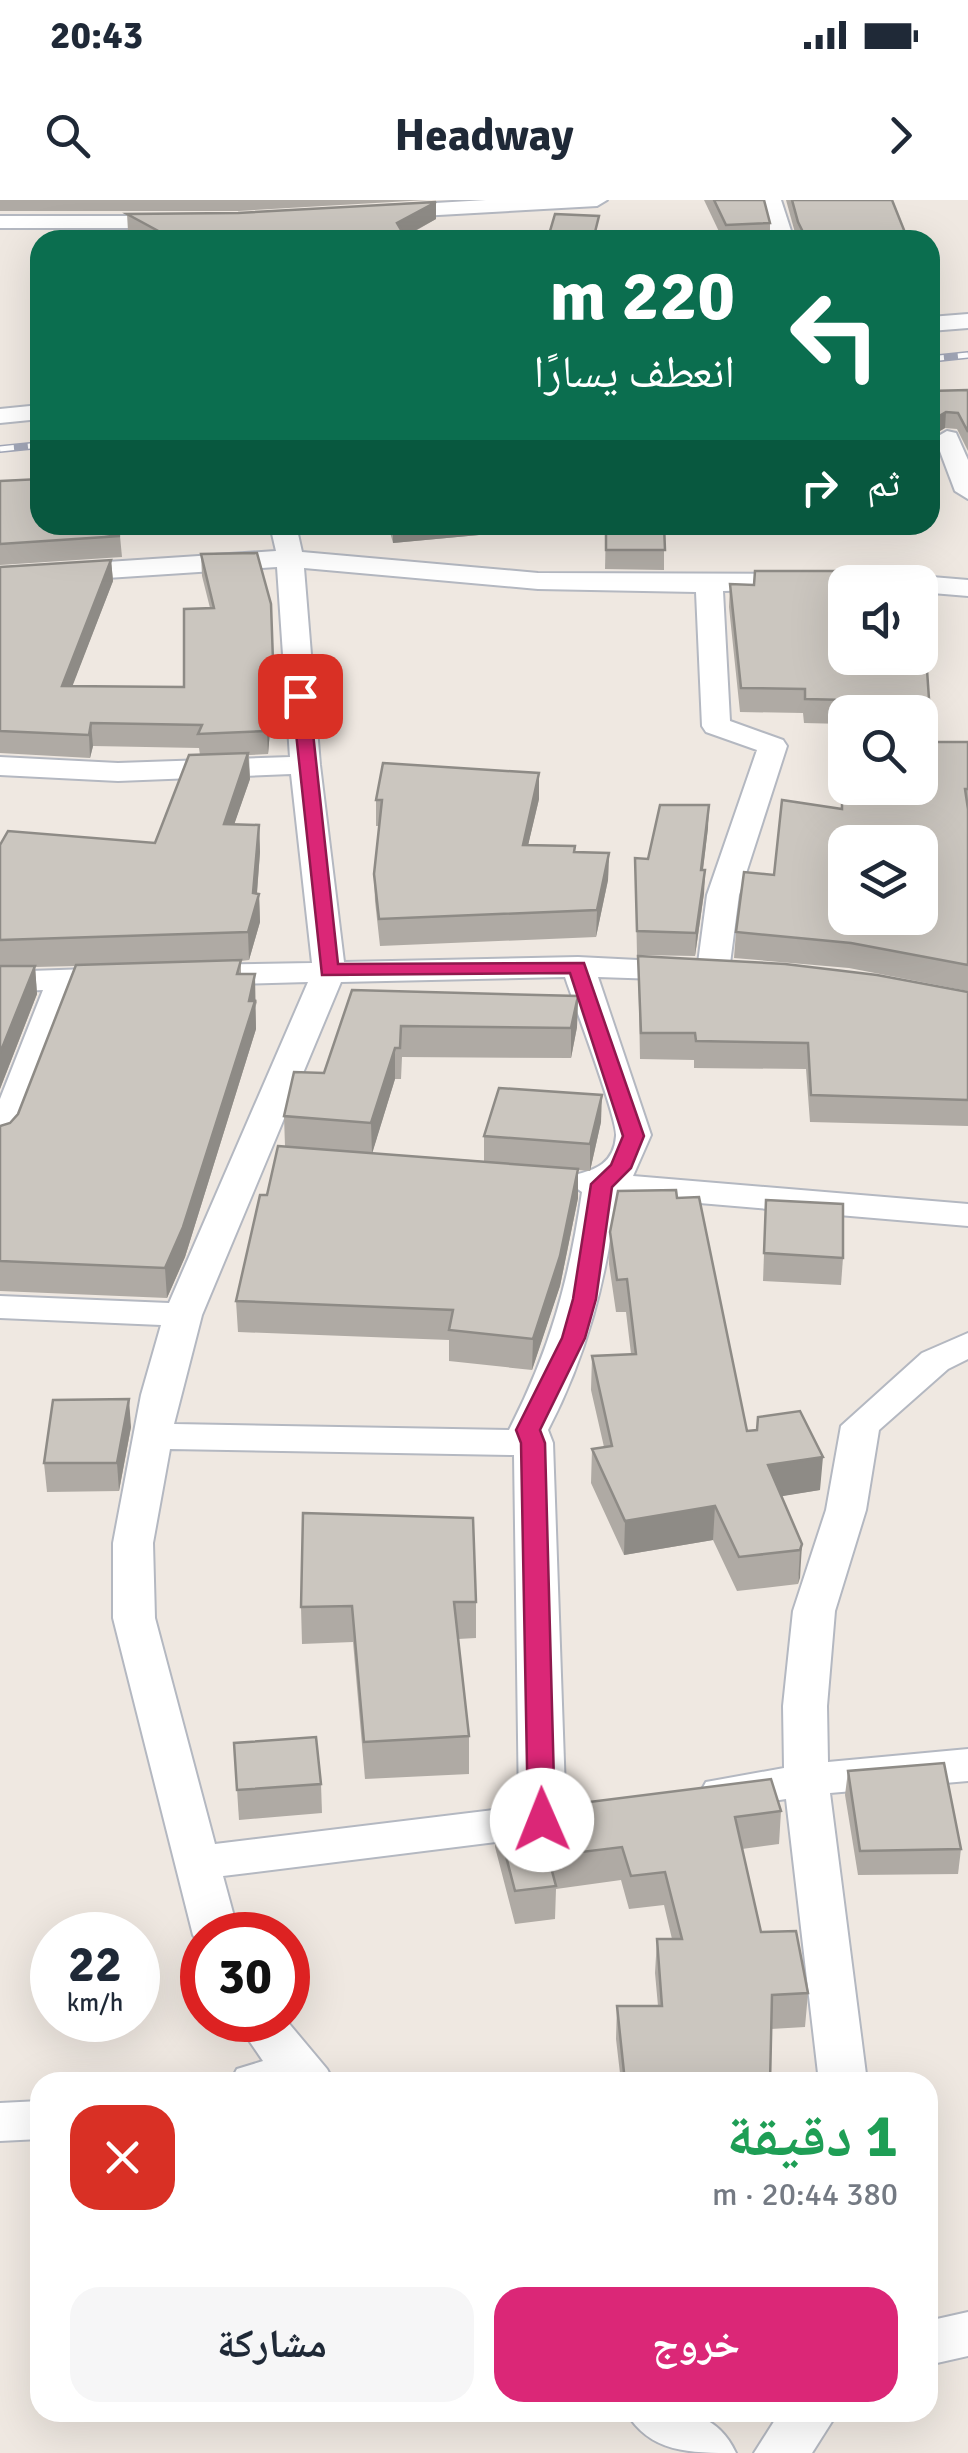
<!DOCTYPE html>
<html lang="ar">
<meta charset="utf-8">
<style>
body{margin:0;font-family:Signika,"Noto Naskh Arabic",sans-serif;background:#f6f6f7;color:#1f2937;direction:rtl;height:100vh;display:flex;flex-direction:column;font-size:38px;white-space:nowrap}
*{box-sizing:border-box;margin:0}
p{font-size:32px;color:#747a83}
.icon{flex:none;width:55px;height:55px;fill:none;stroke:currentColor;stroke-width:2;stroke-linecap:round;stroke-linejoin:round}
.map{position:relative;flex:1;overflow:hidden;direction:ltr}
.details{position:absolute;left:30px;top:1872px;width:908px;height:350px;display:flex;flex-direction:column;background:#fff;border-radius:30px;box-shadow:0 10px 40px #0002;direction:rtl}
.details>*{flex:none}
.banner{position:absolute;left:30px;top:30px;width:910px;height:305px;border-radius:30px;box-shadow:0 10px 40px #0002;direction:rtl;background:#0b6e4f;color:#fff;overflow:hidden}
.buttons{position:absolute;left:828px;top:365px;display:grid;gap:20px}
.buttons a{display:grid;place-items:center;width:110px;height:110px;border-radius:20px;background:#fff;box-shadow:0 10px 40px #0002;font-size:50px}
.speed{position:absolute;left:30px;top:1712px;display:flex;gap:20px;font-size:50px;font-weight:700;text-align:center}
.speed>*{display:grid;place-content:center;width:130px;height:130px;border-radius:50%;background:#fff;box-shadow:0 10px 40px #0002;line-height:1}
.speed small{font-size:25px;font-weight:400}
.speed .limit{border:15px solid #d22;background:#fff;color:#111}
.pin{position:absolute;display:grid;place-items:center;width:85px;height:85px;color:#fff;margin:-42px;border-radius:20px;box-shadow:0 5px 15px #0006}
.me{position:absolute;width:110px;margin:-55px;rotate:359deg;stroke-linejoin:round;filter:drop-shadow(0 0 8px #0008)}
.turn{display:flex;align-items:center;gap:35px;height:210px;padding:0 40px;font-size:45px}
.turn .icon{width:130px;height:130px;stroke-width:2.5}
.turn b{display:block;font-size:70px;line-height:85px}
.then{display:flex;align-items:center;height:95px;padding:0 40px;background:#0003;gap:20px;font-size:38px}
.round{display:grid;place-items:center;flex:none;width:105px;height:105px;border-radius:30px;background:#f6f6f7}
.headline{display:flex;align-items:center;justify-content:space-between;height:170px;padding:0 40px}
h1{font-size:60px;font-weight:700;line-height:75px;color:#1e9e55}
.cta{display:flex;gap:20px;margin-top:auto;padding:20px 40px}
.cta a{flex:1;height:115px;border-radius:30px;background:#db2777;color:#fff;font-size:40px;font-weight:700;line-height:115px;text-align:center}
.cta a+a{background:#f6f6f7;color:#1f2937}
.status{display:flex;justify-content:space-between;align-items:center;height:70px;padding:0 50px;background:#fff;direction:ltr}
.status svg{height:28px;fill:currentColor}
header{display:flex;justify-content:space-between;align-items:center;height:130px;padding:0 40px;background:#fff;font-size:45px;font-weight:700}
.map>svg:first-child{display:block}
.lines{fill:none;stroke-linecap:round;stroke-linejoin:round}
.minor-casing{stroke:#b4b8c1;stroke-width:4}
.minor{fill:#fff;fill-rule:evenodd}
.rail-casing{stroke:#a2a7b8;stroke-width:8}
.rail{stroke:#fff;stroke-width:5;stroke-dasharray:14;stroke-linecap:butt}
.wall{fill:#afaaa4;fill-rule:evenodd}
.shaded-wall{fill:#8e8b86}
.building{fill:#cbc6bf;stroke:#8e8b86;stroke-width:2.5;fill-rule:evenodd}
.route{fill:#db2777;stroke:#8e194d;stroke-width:2.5}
</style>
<div class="status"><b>20:43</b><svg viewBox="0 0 49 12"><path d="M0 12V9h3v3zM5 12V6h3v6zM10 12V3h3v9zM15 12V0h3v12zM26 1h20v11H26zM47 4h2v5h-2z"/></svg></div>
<header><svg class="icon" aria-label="forward" viewBox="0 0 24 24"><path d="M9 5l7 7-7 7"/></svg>Headway<svg class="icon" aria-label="search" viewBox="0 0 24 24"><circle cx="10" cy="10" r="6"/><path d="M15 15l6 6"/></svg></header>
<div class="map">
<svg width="968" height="2253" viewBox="0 0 968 2253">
<rect width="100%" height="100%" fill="#efe8e1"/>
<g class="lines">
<g class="minor-casing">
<g id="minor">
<polygon points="486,0 607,0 597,6 385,18 374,12 385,6"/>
<polygon points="761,0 781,0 794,40 772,40"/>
<polygon points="0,16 180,16 191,22 180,28 0,28"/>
<polygon points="968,114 968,128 930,131 930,117"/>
<polygon points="40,205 40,219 0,223 0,209"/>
<polygon points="947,231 956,233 968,260 968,299 955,291 935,238"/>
<path d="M270 325H296L302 352 538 373 895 374 908 382 920 376 968 380V396L920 392V382H845V388L723 391 730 521 783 540 787 546 739 695 729 771 724 778C710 781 702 776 688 780L598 777 651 935 633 976 968 1004V1026L617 996C606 1080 587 1155 548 1230L553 1243 566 1620 560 1631 544 1636 223 1676 239 1735H202V1748L193 1735 113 1418V1343L141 1195 161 1125 0 1118V1096L169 1103 308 782 193 785 182 782 177 775 182 768 193 765 312 763 291 574 118 581 0 575V557L118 563 290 557 277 367 0 385V369L276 351ZM304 368 538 389 696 392 702 526 706 532 757 550 707 695 698 763 578 757 344 762 320 565ZM565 777C573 802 618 919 616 936 614 963 596 970 574 975L569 983 582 992C569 1081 550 1150 509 1230L174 1224 202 1115 341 782ZM170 1249 514 1255 519 1607 215 1644 155 1418 153 1343Z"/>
<polygon points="118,768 129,771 134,778 129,785 76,789 17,942 12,949 0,952 0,899 43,790 0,792 0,772"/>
<polygon points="968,1133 968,1159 948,1169 879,1230 866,1310 835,1411 827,1506 828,1562 968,1549 968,1581 830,1593 867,1882 819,1882 786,1599 722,1609 706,1604 700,1593 706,1582 784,1568 783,1506 793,1411 826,1310 841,1226 922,1153"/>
<polygon points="235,1820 286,1820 327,1869 334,1882 230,1882 237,1869 263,1861"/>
<polygon points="40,1901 40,1939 0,1941 0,1903"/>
<polygon points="968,2112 968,2156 928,2165 928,2121"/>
<path d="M626 2212C672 2212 713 2204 736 2253 690 2253 650 2253 626 2212Z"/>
<polygon points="780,2212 838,2212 812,2253 754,2253"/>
</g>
</g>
<use href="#minor" class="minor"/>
<g class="rail-casing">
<g id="rail">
<polyline points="930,159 968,155"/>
<polyline points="0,249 40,245"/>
</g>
</g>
<use href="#rail" class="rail"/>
</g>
<g class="wall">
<polygon points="0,0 427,0 239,11 0,11"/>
<polygon points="704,0 764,0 770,23 770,40 723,40"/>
<polygon points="786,0 892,0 908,40 797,40"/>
<polygon points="127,14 436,19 405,37 407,40 144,40 128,31"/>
<polygon points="968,190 968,251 957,229 945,228 933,235 930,228 930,191"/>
<polygon points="0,281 95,333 120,336 122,357 0,365"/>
<polygon points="388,325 479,325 479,335 393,343"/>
<polygon points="606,325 664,325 664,370 605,369"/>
<polygon points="201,354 274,483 268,554 249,555 250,579 234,624 259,625 260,652 257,694 259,694 260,722 249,760 241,761 241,774 257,802 255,808 256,829 185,1057 167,1098 0,1091 0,926 10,923 18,914 76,766 35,767 37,794 0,889 0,645 155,643 200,555 199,548 93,546 90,558 0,553 0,367 111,360 113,381 72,486 184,487 210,408 202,376"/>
<path d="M755 371H864L863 382H845V458H873V468L927 470 932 542H968V791L849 768 734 758 736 732 744 672 774 675 782 600 842 609V599H856L855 588H920V512H845V528L844 524 804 523 803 513 740 512 729 407 730 384 754 385ZM845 642H920V718H845Z"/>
<polygon points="539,599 528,645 574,652 609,653 608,680 596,737 380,746 375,701 374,674 380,626 376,626 376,600"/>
<polygon points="708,628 703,670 705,670 704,693 695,756 637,755 635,658 648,659"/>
<polygon points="638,756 968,792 968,926 810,922 806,869 694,868 694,860 640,859"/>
<polygon points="352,790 578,796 577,827 571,858 402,857 401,879 395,879 372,953 484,961 484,936 601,922 590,971 578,970 578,998 560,1086 532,1170 449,1161 449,1140 238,1132 236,1101 285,946 284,916 324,873"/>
<polygon points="677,998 747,1231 820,1290 781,1296 802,1344 798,1384 737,1391 713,1340 624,1355 591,1283 592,1249 604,1247 591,1190 592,1156 631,1154 626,1112 616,1112 609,1064 610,1032"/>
<polygon points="766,1000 843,1058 841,1085 763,1081"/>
<polygon points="131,1227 119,1291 47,1292 44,1263"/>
<polygon points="476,1402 476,1438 458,1439 469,1536 469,1574 365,1579 353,1442 302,1444 301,1407"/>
<polygon points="234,1543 321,1584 322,1613 239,1620"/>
<polygon points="848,1571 961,1649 958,1674 858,1675 845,1595"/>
<polygon points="781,1611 779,1644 742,1649 761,1732 808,1793 805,1827 771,1829 770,1882 621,1882 616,1839 617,1806 658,1806 655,1773 657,1739 672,1739 664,1705 629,1709 621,1680 556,1689 555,1719 515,1724 495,1647 495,1614"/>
</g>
<g class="shaded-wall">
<polygon points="436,2 436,19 398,40 397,23"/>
<polygon points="946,212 945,228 933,235 934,219"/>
<polygon points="434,325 479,325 479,335 393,343 393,329"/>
<polygon points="111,360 113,381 64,508 62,486"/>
<polygon points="271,404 274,483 268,554 267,531"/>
<polygon points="91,523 93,546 90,558 89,535"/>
<polygon points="248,553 250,579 225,651 224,624"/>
<polygon points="539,573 539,599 522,671 523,645"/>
<polygon points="709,605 708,628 700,693 701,670"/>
<polygon points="259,625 260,652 256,704 259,694 260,722 249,760 248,732"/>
<polygon points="609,653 608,680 596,737 597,710"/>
<polygon points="705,670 704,693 695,756 696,733"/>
<polygon points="35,766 37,794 0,889 0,853"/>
<polygon points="255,774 256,829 185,1057 167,1098 165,1068 249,801"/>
<polygon points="578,796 577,827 571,858 571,828"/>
<polygon points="395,848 395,879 372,954 371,923"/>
<polygon points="602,895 601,922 590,971 590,944"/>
<polygon points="578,969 578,998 560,1086 532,1170 533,1139"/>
<polygon points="129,1199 131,1227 119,1291 117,1263"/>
<polygon points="823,1257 820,1290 765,1299 768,1265"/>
<polygon points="715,1306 713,1340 624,1355 625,1321"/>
<polygon points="802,1344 800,1378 798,1384 800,1350"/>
</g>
<g class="building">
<polygon points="714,0 764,0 770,23 726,25"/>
<polygon points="792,0 892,0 908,40 807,40 798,22"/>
<polygon points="436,2 397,23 407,40 175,40 127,14 238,13"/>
<polygon points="555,14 599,16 595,32 621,33 619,40 533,40 533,32 550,31"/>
<polygon points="968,190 968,232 958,213 946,212 934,219 930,209 930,191"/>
<polygon points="40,279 40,325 93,325 92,332 120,336 0,344 0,281"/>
<polygon points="392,325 434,325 393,329"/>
<polygon points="606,325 664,325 665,350 606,350"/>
<polygon points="257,353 271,404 273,461 267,531 198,534 202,525 91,523 89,535 0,531 0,367 111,360 62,486 184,487 184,409 214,408 201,354"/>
<path d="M755 371H864L861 382H845V458H873V468L927 470 932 542H968V589H965L968 609V765L851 743 736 732 744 672 774 675 782 600 842 609V599H862L860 588H920V512H848L846 500 805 499V489L741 488 730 384 754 385ZM845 642H920V718H845Z"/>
<polygon points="248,553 224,624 259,625 253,693 259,694 248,732 0,740 0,645 8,631 155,643 189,555"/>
<polygon points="383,563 539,573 523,645 575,646 574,652 609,653 597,710 379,719 374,674 382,600 376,600"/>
<polygon points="660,605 709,605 701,670 705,670 696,733 637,731 635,658 648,659"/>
<polygon points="638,756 785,764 877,775 968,792 968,900 811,895 808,843 696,841 695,833 641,833"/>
<polygon points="241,760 237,774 255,774 249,801 255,801 183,1027 165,1068 0,1061 0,926 10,923 18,914 76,765"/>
<polygon points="0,766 35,766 0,853"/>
<polygon points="352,790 578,796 571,828 401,826 400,848 395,848 371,923 284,916 294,872 324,873"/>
<polygon points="499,888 602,895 590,944 484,936"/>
<polygon points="278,946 578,969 560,1056 533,1139 449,1130 453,1110 236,1101 260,995 267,995"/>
<polygon points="676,990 677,998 699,997 747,1231 757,1230 758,1217 800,1211 823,1257 768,1265 802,1344 800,1350 739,1357 715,1306 625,1321 592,1249 612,1246 592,1156 636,1154 627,1079 617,1080 610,1032 618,991"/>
<polygon points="766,1000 843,1004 843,1058 764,1053"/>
<polygon points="129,1199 117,1263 44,1263 53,1200"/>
<polygon points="303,1313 473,1318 476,1402 454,1402 469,1536 364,1542 352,1406 301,1407"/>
<polygon points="316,1537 321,1584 237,1590 234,1543"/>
<polygon points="944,1563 961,1649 860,1651 848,1571"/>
<polygon points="771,1579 781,1611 735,1617 761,1732 796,1731 808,1793 772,1795 770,1882 625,1882 617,1806 662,1806 657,1739 682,1739 665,1672 631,1676 622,1647 548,1656 556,1686 515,1691 495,1614"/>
</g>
<polygon class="route" points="300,491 309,496 338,764 584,763 644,936 631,968 612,987 596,1099 585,1138 540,1230 545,1243 555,1620 551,1627 532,1627 528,1620 521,1243 516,1230 562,1138 573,1099 591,984 611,965 623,936 570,773 322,775 292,496"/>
</svg>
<div class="buttons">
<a><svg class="icon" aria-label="sound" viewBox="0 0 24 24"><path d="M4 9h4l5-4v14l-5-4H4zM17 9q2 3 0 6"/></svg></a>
<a><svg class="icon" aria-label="search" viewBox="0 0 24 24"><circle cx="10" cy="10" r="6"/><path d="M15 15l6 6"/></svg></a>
<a><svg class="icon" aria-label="layers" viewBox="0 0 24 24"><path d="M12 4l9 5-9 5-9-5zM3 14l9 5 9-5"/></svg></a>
</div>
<div class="speed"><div>22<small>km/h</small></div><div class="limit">30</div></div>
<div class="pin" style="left:300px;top:496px;background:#d93025"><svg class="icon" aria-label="arrive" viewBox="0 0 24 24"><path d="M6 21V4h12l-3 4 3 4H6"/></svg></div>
<svg class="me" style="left:542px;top:1620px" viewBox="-20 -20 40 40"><circle r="19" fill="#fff"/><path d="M0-13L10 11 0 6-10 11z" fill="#db2777"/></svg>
<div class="banner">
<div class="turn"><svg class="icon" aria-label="left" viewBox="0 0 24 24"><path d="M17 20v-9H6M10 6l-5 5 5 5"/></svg><div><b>220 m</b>انعطف يسارًا</div></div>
<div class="then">ثم<svg class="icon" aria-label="right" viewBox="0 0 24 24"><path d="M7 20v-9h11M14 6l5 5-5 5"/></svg></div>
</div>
<section class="details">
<div class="headline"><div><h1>1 دقيقة</h1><p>380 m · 20:44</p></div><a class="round" style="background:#d93025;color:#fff"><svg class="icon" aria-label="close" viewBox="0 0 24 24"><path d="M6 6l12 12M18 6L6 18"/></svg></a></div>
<div class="cta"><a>خروج</a><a>مشاركة</a></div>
</section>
</div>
